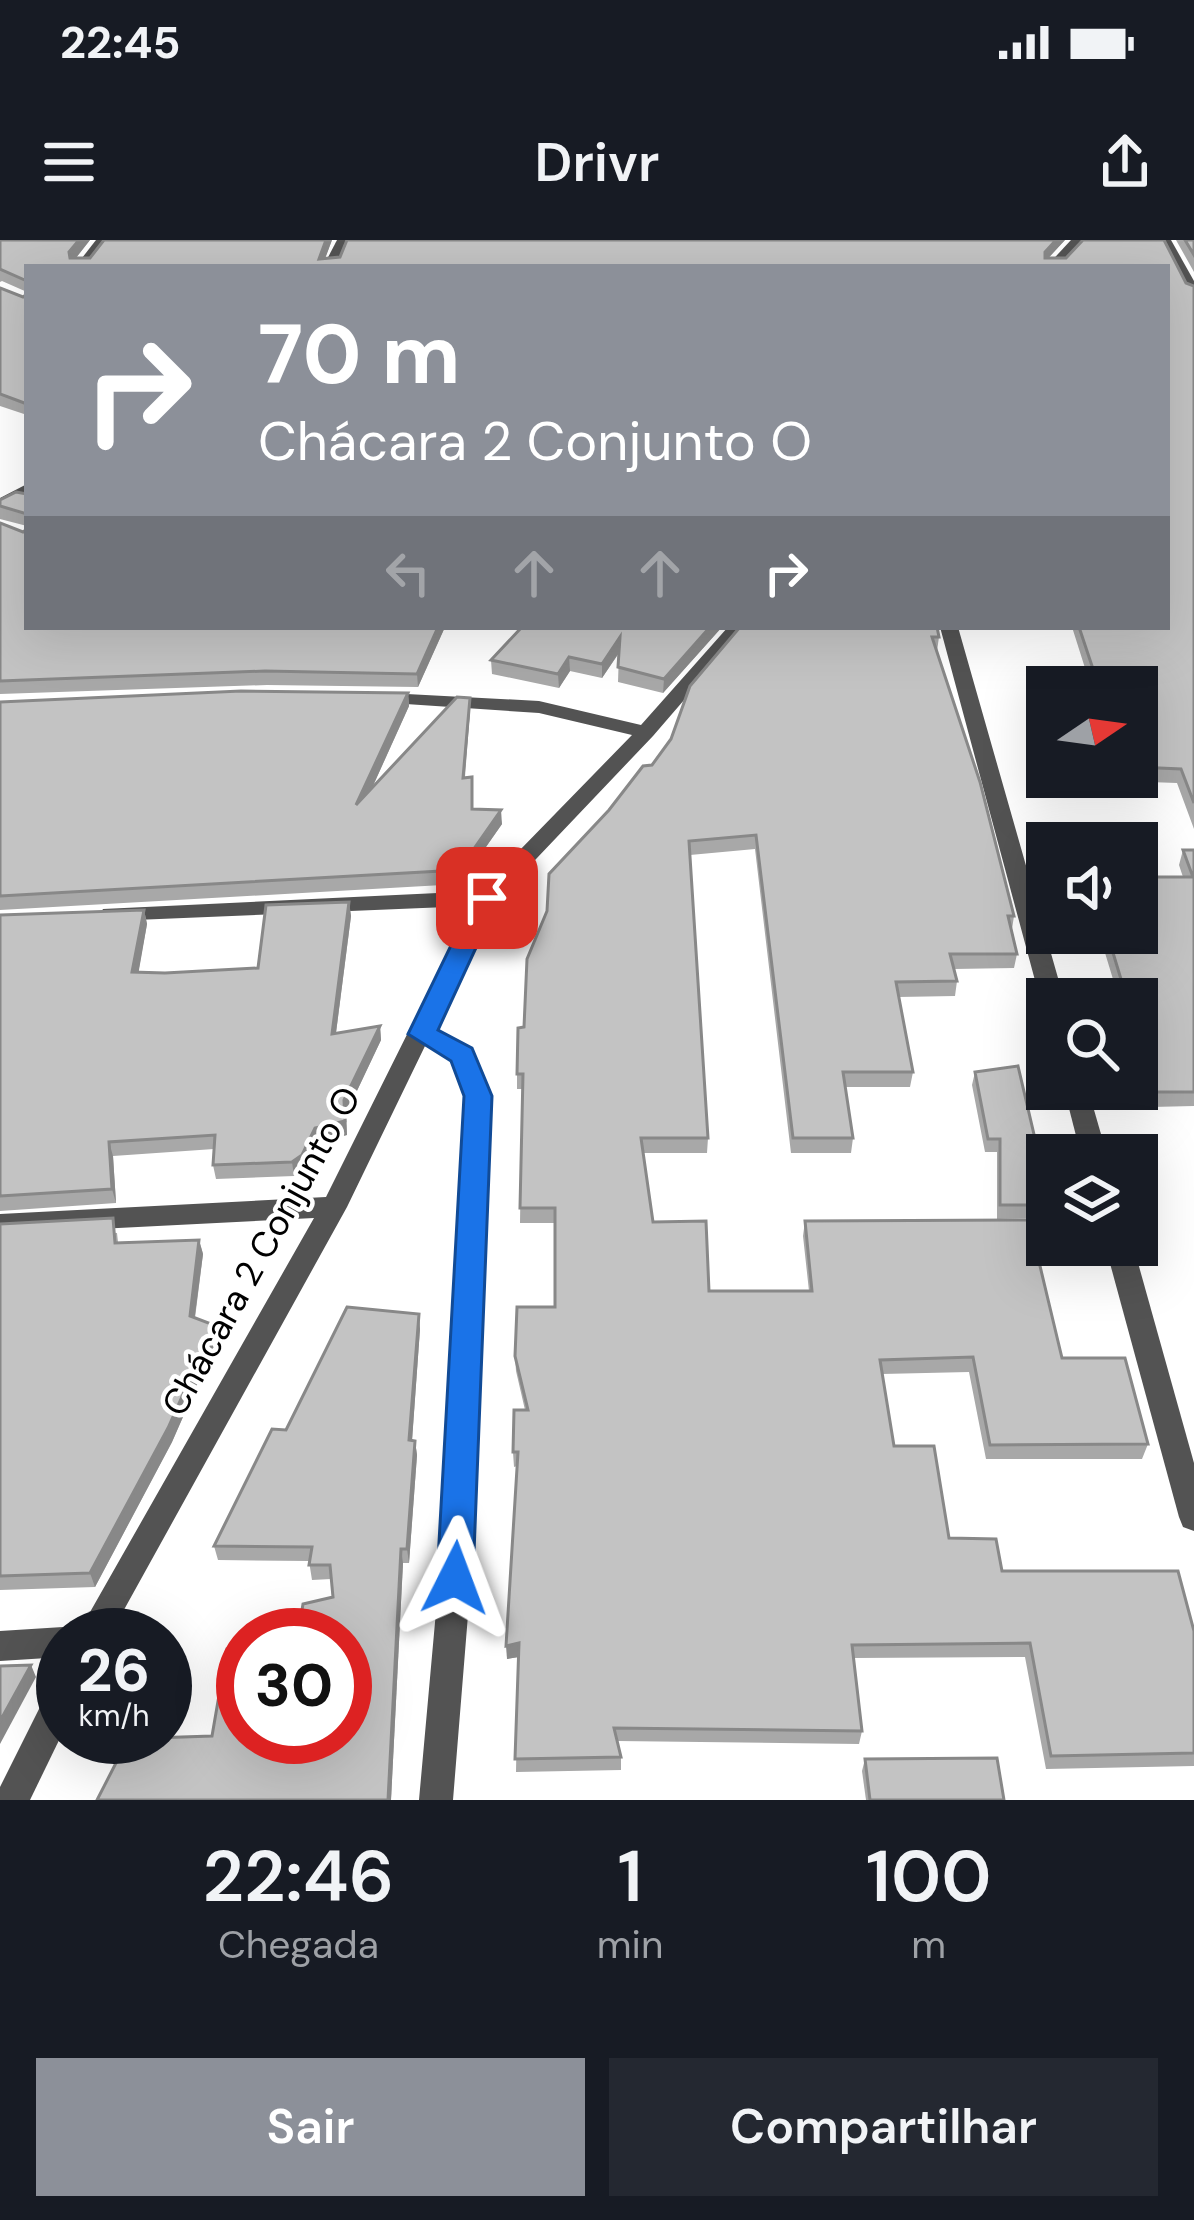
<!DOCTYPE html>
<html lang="pt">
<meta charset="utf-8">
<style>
body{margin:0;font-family:"DM Sans",sans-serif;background:#242831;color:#f1f3f6;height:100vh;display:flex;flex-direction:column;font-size:45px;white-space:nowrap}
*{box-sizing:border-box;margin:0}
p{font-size:39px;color:#9ea1a6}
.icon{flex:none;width:66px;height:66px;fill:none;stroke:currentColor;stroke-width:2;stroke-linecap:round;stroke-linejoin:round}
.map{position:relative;height:1560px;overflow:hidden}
.side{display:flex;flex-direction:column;background:#171b24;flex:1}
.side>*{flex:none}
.top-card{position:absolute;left:24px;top:24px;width:1146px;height:366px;border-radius:0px;box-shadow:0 12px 48px #0002;background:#8c9099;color:#fff;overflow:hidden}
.needle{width:78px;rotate:77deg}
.controls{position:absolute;left:1026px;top:426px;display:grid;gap:24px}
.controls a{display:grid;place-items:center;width:132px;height:132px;border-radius:0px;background:#171b24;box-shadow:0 12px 48px #0002;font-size:60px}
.speed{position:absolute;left:36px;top:1368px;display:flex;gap:24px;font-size:60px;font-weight:700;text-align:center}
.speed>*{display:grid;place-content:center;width:156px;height:156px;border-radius:50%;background:#171b24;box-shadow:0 12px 48px #0002;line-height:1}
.speed small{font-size:30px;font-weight:400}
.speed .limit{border:18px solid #d22;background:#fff;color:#111}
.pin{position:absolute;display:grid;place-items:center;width:102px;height:102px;color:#fff;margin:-51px;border-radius:24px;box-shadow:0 6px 18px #0006}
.me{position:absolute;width:132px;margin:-66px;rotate:3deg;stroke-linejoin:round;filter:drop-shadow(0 0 9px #0008)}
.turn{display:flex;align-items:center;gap:42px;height:252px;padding:0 36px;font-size:54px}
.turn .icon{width:156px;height:156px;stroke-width:2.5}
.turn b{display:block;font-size:84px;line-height:102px}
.lanes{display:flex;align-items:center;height:114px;padding:0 36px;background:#0003;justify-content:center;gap:60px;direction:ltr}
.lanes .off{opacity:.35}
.eta{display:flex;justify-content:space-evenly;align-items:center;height:204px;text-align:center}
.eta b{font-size:72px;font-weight:600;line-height:84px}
.cta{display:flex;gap:24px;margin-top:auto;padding:24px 36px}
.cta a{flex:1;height:138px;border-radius:0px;background:#8c9099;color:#fff;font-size:48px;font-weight:600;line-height:138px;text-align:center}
.cta a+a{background:#242831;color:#f1f3f6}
.status{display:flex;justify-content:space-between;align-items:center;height:84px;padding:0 60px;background:#171b24;direction:ltr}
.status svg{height:33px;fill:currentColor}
header{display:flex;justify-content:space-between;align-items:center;height:156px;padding:0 36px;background:#171b24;font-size:54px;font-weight:600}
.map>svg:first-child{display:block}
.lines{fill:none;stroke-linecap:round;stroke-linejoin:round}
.street{fill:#535353;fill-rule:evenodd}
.wall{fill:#a8a8a8}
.shaded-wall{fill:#888}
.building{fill:#c3c3c3;stroke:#888;stroke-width:3}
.route{fill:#1a73e8;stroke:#114b97;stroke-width:3}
.labels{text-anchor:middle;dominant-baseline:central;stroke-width:9;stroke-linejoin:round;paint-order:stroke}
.street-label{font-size:36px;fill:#000;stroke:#fff}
</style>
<div class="status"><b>22:45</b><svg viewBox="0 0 49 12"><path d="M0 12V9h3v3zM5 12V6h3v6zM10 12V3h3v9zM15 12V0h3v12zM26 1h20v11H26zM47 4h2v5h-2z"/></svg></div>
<header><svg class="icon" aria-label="menu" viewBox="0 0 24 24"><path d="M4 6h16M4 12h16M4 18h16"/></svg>Drivr<svg class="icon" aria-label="share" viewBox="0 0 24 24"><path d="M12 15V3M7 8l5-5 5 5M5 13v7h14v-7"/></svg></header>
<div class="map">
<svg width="1194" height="1560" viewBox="0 0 1194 1560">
<rect width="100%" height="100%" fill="#fff"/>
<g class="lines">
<g class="street">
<polygon points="96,0 110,0 89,27 75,27"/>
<polygon points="337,0 351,0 337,27 323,27"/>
<polygon points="1071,0 1085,0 1061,27 1046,27"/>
<polygon points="1157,0 1171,0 1194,41 1194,57 1187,53"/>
<polygon points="27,244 27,256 0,270 0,258"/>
<polygon points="728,387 747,387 653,496 496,661 433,789 472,809 491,856 471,1338 453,1560 419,1560 439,1338 465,856 453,820 425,806 347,967 110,1395 77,1395 314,978 0,994 0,974 326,957 471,666 111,681 100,674 103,669 480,651 632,495 539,473 376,462 366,456 369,452 539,461 641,485"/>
<polygon points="940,387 958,387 1064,759 1047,759 1047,766 1040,759"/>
<polygon points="1064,849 1088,849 1107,915 1081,915"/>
<polygon points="1105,1005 1133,1005 1194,1223 1194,1291 1183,1287 1179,1277"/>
<polygon points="63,1387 76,1395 63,1395 63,1417 0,1421 0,1391"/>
<polygon points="63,1440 63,1492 30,1560 0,1560 0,1547 51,1445"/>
</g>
</g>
<g class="wall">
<polygon points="0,0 90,0 76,18 90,18 104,0 332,0 325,18 340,17 347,0 1065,0 1048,18 1066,18 1083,0 1164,0 1186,43 1194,46 1194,589 1177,543 1121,541 1120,537 1137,537 1137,447 1091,447 1072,387 1167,387 1167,27 27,27 27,52 2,41 0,42"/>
<polygon points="1176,0 1194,0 1194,32"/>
<polygon points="0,48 23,57 27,54 27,175 0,166"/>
<polygon points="27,254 27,286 0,279 0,260"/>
<polygon points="0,283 27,387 445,387 418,447 267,445 0,454"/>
<polygon points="722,387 663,453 618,442 619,413 602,438 570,431 559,448 492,434 491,420"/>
<polygon points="740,387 939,397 937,411 1014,676 1012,689 1017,714 1014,728 954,729 957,741 955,756 898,757 913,832 910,847 845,847 853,898 851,913 791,913 755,609 690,615 708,898 707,913 643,913 653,982 709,1051 809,1051 803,996 805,981 1062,1118 1148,1204 1142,1219 986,1219 969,1132 882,1134 894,1206 949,1298 1002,1331 1194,1391 1194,1526 1046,1529 1025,1417 854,1418 862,1491 859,1504 617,1501 621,1517 621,1530 516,1532 518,1417 507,1419 517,1226 514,1227 513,1212 525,1170 516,1131 515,1116 555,1067 555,983 520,983 522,849 517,849 517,834 524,787 652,525 671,499"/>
<polygon points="408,453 409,466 372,548 470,458 470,471 465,537 473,569 502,584 460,644 0,670 0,462"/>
<polygon points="1183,610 1194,610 1194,866 1151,867 1137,819 1137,759 1119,759 1099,693 1137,693 1183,637 1179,625"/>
<polygon points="349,662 351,676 336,793 380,786 381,800 346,874 347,895 318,902 305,929 294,936 216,939 213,925 214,909 113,916 116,963 0,971 0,675 144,670 147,684 138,733 165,733 258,728"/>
<polygon points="975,832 1047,950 1047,978 997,979 997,912 985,912 972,845"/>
<polygon points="0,984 117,993 118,1002 199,1000 203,1014 195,1078 217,1099 172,1202 95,1347 0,1350"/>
<polygon points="420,1089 412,1200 415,1201 417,1215 409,1323 403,1323 391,1560 97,1560 243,1497 333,1357 331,1339 312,1340 309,1321 218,1320 214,1306 286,1190"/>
<polygon points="865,1519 1004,1560 866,1560 862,1531"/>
</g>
<g class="shaded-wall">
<polygon points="79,0 90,0 71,24 69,12"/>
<polygon points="326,0 332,0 322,27 319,19"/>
<polygon points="1056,0 1065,0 1043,24 1045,12"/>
<polygon points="438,387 445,387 418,447 417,434"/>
<polygon points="710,387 722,387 663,453 664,439"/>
<polygon points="620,397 620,411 602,438 602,424"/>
<polygon points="569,417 570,431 559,448 558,434"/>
<polygon points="408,453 409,466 358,579 356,565"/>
<polygon points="470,458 470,471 463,551 463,538"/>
<polygon points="501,570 502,584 460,644 459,630"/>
<polygon points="349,662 351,676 334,808 332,794"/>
<polygon points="144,670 147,684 136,747 132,732"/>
<polygon points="380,786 381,800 346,874 347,895 318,902 305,929 294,936 292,922 315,888 344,860"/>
<polygon points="109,902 113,916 116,963 112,949"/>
<polygon points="199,1000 203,1014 193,1090 190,1076"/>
<polygon points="419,1074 420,1089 411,1215 409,1200"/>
<polygon points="214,1085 217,1099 172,1202 95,1347 90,1333"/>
<polygon points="415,1201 417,1215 409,1323 407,1309"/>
<polygon points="401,1309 403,1323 391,1560 388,1560"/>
<polygon points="519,1403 519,1417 507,1419 506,1406"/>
<polygon points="31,1425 36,1437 0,1504 0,1481"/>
</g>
<g class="building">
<polygon points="0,0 79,0 69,12 70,18 90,18 104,0 326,0 319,19 340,17 347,0 1056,0 1045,12 1045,18 1066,18 1083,0 1164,0 1186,43 1194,46 1194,563 1181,529 1137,527 1137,447 1099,447 1079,387 1167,387 1167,27 27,27 27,41 0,29"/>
<polygon points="1185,0 1194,0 1194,15"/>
<polygon points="0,48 23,57 27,54 27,164 0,154"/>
<polygon points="16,252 27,254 27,274 0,266 0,260"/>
<polygon points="0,283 23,292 27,289 27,387 438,387 417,434 265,431 0,441"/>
<polygon points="522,387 710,387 664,439 618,427 620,397 602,424 569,417 558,434 491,420"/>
<polygon points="740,387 937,387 939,397 932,397 980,542 1014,676 1008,676 1017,714 950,714 957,741 896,742 913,832 843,832 853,898 793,898 756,595 689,601 708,898 641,898 653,982 706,981 709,1051 812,1051 805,981 1029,980 1062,1118 1125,1118 1148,1204 990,1205 973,1117 880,1120 894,1206 934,1206 949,1298 996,1299 1002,1331 1178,1331 1194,1391 1194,1513 1051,1516 1030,1403 852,1405 862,1491 614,1488 621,1517 515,1519 519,1403 506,1406 518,1212 513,1212 514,1170 528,1170 515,1116 517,1067 555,1067 555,968 520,968 523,834 517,834 518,788 524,787 527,719 547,671 549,634 609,570 643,526 652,525 671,499 690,446"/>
<polygon points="241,451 408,453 356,565 457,457 470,458 463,538 472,537 472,569 501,570 459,630 0,656 0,462"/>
<polygon points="1183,610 1194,610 1194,852 1156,852 1137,790 1137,759 1127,759 1107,693 1137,693 1137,637 1193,637"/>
<polygon points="349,662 332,794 380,786 344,860 345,881 315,888 302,915 292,922 213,925 215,895 109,902 112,949 0,956 0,675 144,670 132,732 165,733 258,728 266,665"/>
<polygon points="1018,826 1047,950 1047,965 1000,965 1000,899 988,899 975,832"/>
<polygon points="113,978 115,1003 199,1000 190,1076 214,1085 168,1188 90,1333 0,1336 0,984"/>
<polygon points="347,1067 419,1074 409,1200 415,1201 407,1309 401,1309 388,1560 97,1560 116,1523 122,1499 212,1496 227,1409 243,1409 243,1497 345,1497 345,1395 298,1395 303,1364 333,1357 330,1325 309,1325 312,1307 214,1306 272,1189 286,1190"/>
<polygon points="31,1425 0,1481 0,1426"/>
<polygon points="997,1518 1004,1560 870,1560 865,1519"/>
</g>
<polygon class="route" points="487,650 499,658 438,790 472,808 492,856 473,1338 467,1350 455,1354 442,1350 437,1338 464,856 451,821 408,794 474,658"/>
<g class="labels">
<g class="street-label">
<text transform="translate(261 1011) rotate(-61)">Chácara 2 Conjunto O</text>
</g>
</g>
</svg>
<div class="controls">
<a><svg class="needle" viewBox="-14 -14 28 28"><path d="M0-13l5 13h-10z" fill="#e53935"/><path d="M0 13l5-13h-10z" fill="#9ea1a6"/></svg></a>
<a><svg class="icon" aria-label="sound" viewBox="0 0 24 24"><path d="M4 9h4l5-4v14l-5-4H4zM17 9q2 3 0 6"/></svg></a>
<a><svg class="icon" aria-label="search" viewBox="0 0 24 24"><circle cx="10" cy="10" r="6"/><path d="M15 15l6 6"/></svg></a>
<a><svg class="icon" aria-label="layers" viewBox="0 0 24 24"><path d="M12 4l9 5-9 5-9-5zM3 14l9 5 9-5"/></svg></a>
</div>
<div class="speed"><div>26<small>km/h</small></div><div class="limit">30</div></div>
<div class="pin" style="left:487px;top:658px;background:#d93025"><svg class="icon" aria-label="arrive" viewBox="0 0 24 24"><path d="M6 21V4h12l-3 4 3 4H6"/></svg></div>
<svg class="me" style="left:455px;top:1338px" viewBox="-20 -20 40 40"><path d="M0-17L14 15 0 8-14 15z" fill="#1a73e8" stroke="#fff" stroke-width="4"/></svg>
<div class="top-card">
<div class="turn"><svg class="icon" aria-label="right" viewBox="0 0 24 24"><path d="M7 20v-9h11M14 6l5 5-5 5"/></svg><div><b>70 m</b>Chácara 2 Conjunto O</div></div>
<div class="lanes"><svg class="icon off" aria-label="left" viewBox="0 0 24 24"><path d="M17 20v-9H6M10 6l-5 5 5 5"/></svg><svg class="icon off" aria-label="ahead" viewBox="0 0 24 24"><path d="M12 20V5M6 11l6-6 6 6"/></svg><svg class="icon off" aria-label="ahead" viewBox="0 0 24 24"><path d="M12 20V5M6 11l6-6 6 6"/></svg><svg class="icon" aria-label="right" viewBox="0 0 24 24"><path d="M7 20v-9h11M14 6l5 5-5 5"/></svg></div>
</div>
</div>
<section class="side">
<div class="eta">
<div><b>22:46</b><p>Chegada</p></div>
<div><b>1</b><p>min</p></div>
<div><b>100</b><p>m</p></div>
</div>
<div class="cta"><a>Sair</a><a>Compartilhar</a></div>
</section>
